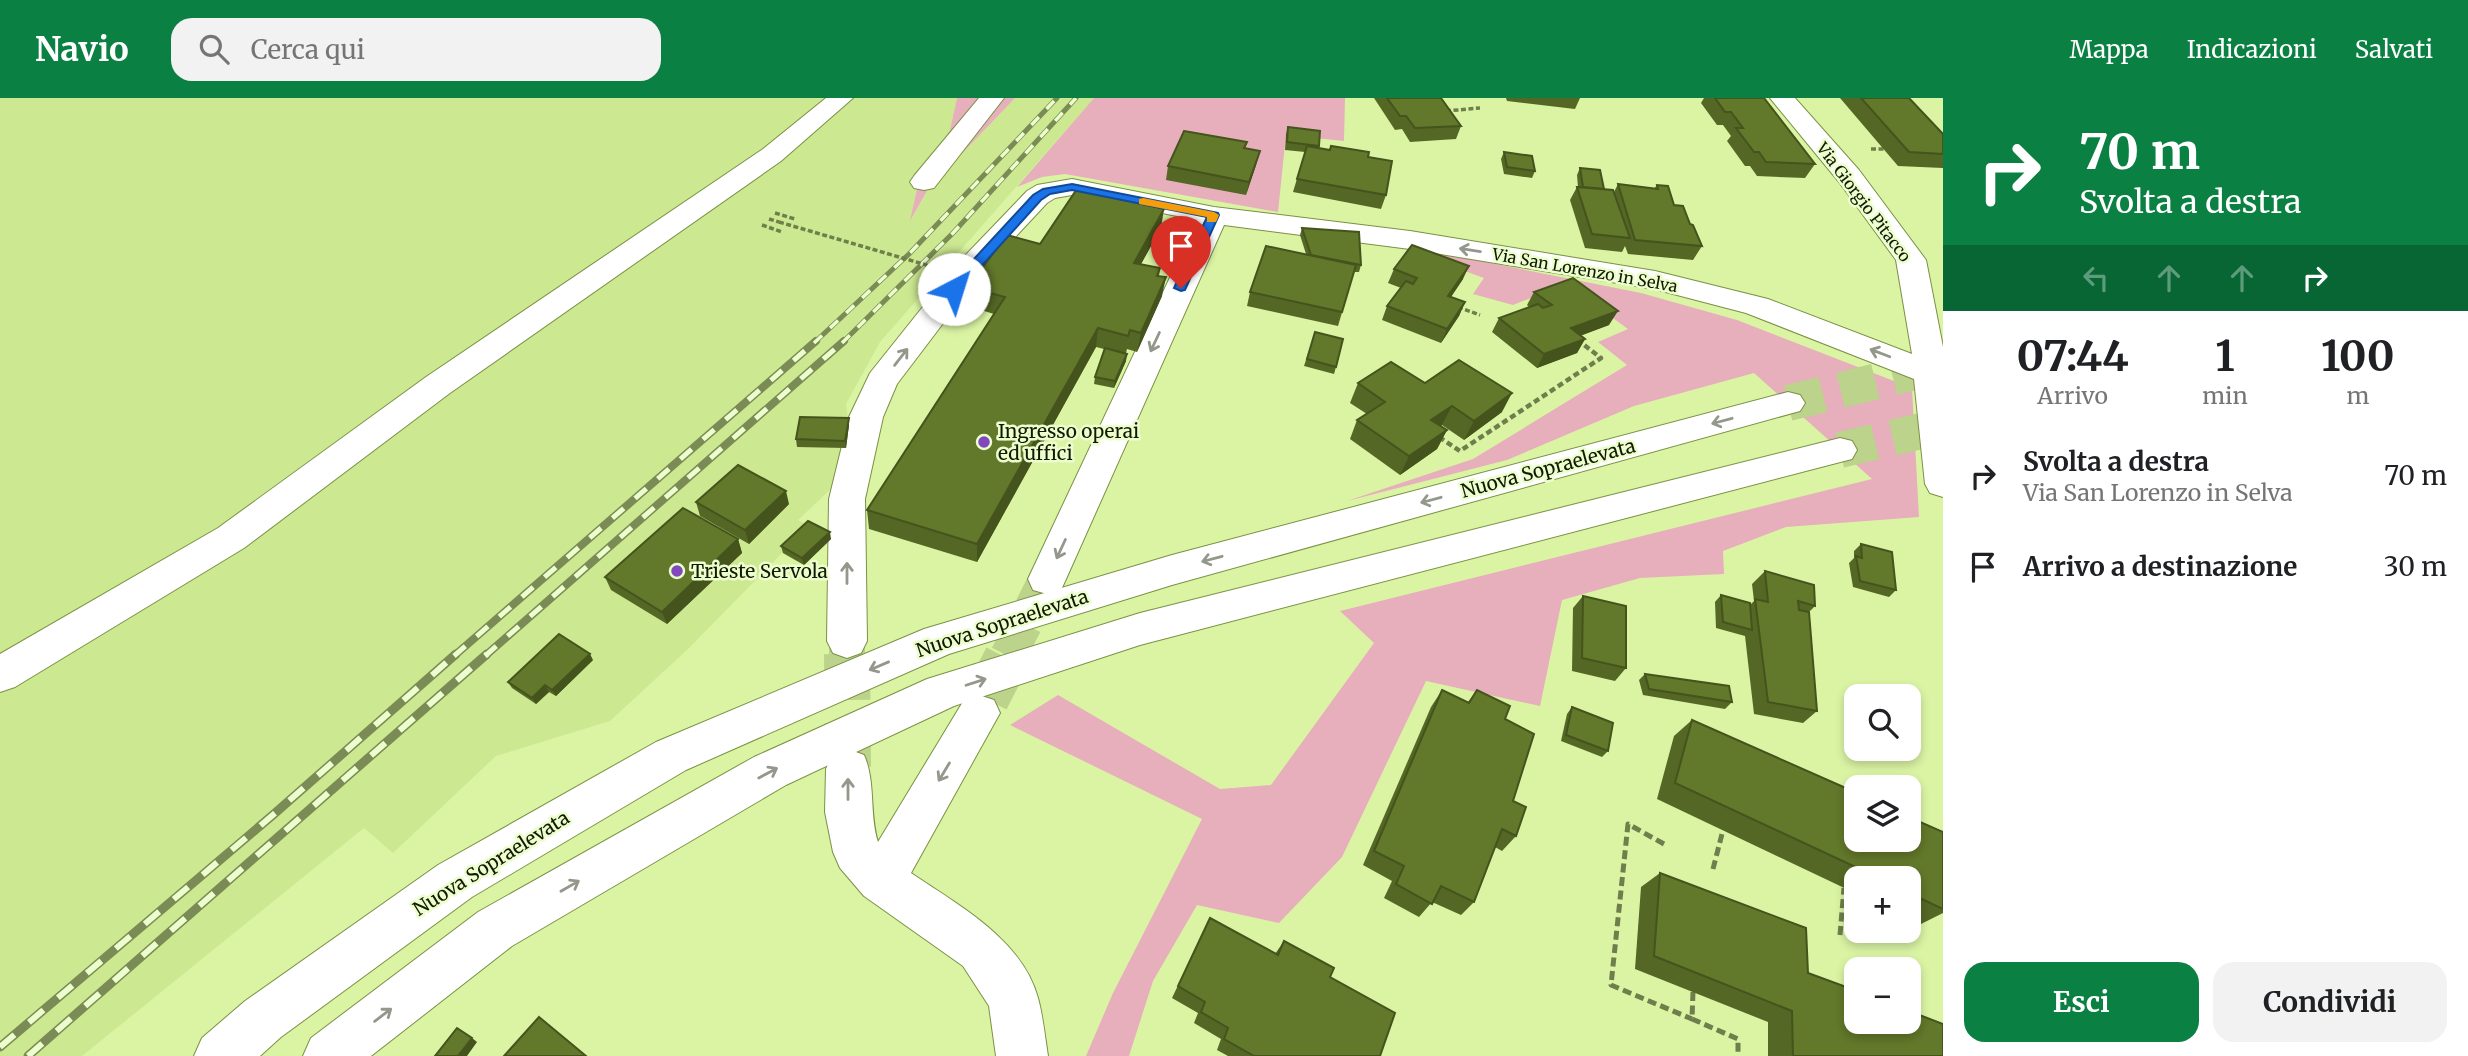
<!DOCTYPE html>
<html lang="it">
<meta charset="utf-8">
<style>
body{margin:0;font-family:Merriweather,serif;background:#f2f2f2;color:#202124;height:100vh;display:flex;flex-direction:column;font-size:26px;white-space:nowrap}
*{box-sizing:border-box;margin:0}
p{font-size:23px;color:#757577}
.icon{flex:none;width:38px;height:38px;fill:none;stroke:currentColor;stroke-width:2;stroke-linecap:round;stroke-linejoin:round}
.map{position:relative;flex:1;overflow:hidden}
.drawer{display:flex;flex-direction:column;background:#fff;width:525px}
.drawer>*{flex:none}
.banner{background:#0b8043;color:#fff;overflow:hidden}
.buttons{position:absolute;left:1844px;top:586px;display:grid;gap:14px}
.buttons a{display:grid;place-items:center;width:77px;height:77px;border-radius:14px;background:#fff;box-shadow:0 4px 10px #0003;font-size:35px}
.pin{position:absolute;display:grid;place-items:center;width:60px;height:60px;color:#fff;margin:-72px -30px;border-radius:50% 50% 50% 0;rotate:-45deg;box-shadow:0 0 7px #0007}
.pin .icon{rotate:45deg}
.me{position:absolute;width:77px;margin:-38px;rotate:40deg;stroke-linejoin:round;filter:drop-shadow(0 0 5px #0008)}
.turn{display:flex;align-items:center;gap:24px;height:147px;padding:0 21px;font-size:32px}
.turn .icon{width:91px;height:91px;stroke-width:2.5}
.turn b{display:block;font-size:49px;line-height:60px}
.lanes{display:flex;align-items:center;height:66px;padding:0 21px;background:#0003;justify-content:center;gap:35px;direction:ltr}
.lanes .off{opacity:.35}
.eta{display:flex;justify-content:space-evenly;align-items:center;height:119px;text-align:center}
.eta b{font-size:42px;font-weight:700;line-height:49px}
.button{display:flex;gap:14px;margin-top:auto;padding:14px 21px}
.button a{flex:1;height:80px;border-radius:21px;background:#0b8043;color:#fff;font-size:28px;font-weight:700;line-height:80px;text-align:center}
.button a+a{background:#f2f2f2;color:#202124}
ul{padding:0;list-style:none}
li{display:flex;align-items:center;gap:21px;height:91px;padding:0 21px}
li div{flex:1}
li b{display:block;font-size:26px}
li em{font-style:normal}
header{display:flex;align-items:center;gap:42px;box-sizing:border-box;height:98px;padding:0 35px;background:#0b8043;color:#fff}
header strong{font-size:33px}
nav{display:flex;gap:38px;margin-inline-start:auto;font-size:24px}
.search{width:490px;height:63px;background:#f2f2f2;display:flex;align-items:center;gap:18px;box-sizing:border-box;padding:0 24px;border-radius:21px;color:#757577;font-size:26px}
main{display:flex;flex:1;min-height:0}
.map>svg:first-child{display:block}
.built{fill:#cce890}
.green{fill:#e7aebc}
.lines{fill:none;stroke-linecap:round;stroke-linejoin:round}
.minor-tunnel-far1{stroke:#bcd38b;stroke-width:36;stroke-dasharray:36 18;stroke-linecap:butt}
.minor-tunnel{stroke:#bcd38b;stroke-width:46;stroke-dasharray:46 23;stroke-linecap:butt}
.highway-tunnel{stroke:#bcd38b;stroke-width:36;stroke-dasharray:36 18;stroke-linecap:butt}
.minor-casing{stroke:#7a9144;stroke-width:2}
.highway-casing{stroke:#7a9144;stroke-width:2}
.path-far2{stroke:#6f7f4c;stroke-width:3.5;stroke-dasharray:5 2.5;stroke-linecap:butt}
.path-far1{stroke:#6f7f4c;stroke-width:4.5;stroke-dasharray:6 3.5;stroke-linecap:butt}
.path{stroke:#6f7f4c;stroke-width:5;stroke-dasharray:9 4.5;stroke-linecap:butt}
.minor{fill:#fff;fill-rule:evenodd}
.highway{fill:#fff;fill-rule:evenodd}
.rail-far2-casing{stroke:#7a8b55;stroke-width:5}
.rail-far1-casing{stroke:#7a8b55;stroke-width:8}
.rail-casing{stroke:#7a8b55;stroke-width:9}
.rail-far2{stroke:#ecfdce;stroke-width:3.5;stroke-dasharray:11;stroke-linecap:butt}
.rail-far1{stroke:#ecfdce;stroke-width:5;stroke-dasharray:15;stroke-linecap:butt}
.rail{stroke:#ecfdce;stroke-width:6;stroke-dasharray:19;stroke-linecap:butt}
.path-bridge{stroke:#6f7f4c;stroke-width:3.5;stroke-dasharray:5 2.5;stroke-linecap:butt}
.wall{fill:#546724}
.shaded-wall{fill:#45541d}
.building{fill:#62782a;stroke:#45541d;stroke-width:2}
.oneway{stroke:#94988c}
.route{fill:#1a73e8;stroke:#114b97;stroke-width:2}
.slow{fill:#f59e0b}
.poi-dot{fill:#8249bf;stroke:#ecfdce;stroke-width:2.5}
.labels{text-anchor:middle;dominant-baseline:central;stroke-width:5;stroke-linejoin:round;paint-order:stroke}
.far-street-label{font-size:16px;fill:#121900;stroke:#ecfdce}
.poi-label{font-size:19px;fill:#121900;stroke:#ecfdce;text-anchor:start}
.street-label{font-size:19px;fill:#121900;stroke:#ecfdce}
</style>
<header>
<strong>Navio</strong>
<div class="search"><svg class="icon" aria-label="search" viewBox="0 0 24 24"><circle cx="10" cy="10" r="6"/><path d="M15 15l6 6"/></svg>Cerca qui</div>
<nav><a>Mappa</a><a>Indicazioni</a><a>Salvati</a></nav>
</header>
<main>
<div class="map">
<svg width="1943" height="958" viewBox="0 0 1943 958">
<rect width="100%" height="100%" fill="#daf4a4"/>
<polygon class="built" points="0,0 957,0 950,32 918,87 912,120 928,91 1015,0 1094,0 880,244 846,306 849,327 837,385 798,422 831,441 804,467 782,455 687,552 610,623 496,658 393,755 364,730 82,958 0,958"/>
<g class="green">
<polygon points="957,0 1015,0 928,91 910,123 918,87 950,32"/>
<polygon points="1094,0 1345,0 1344,43 1286,37 1278,114 1065,76 1042,79 1017,89"/>
<polygon points="1430,153 1641,195 1737,222 1912,290 1919,419 1786,429 1723,453 1724,476 1640,480 1562,502 1540,608 1426,583 1342,759 1279,825 1197,807 1153,883 1129,958 1086,958 1113,895 1202,721 1010,627 1058,597 1220,691 1271,687 1374,545 1340,513 1872,381 1754,275 1634,308 1507,362 1347,403 1473,361 1627,267 1598,244 1628,231 1566,186 1513,207 1473,196 1484,180 1420,157"/>
</g>
<g class="lines">
<g class="minor-tunnel-far1">
<polyline points="847,543 847,558"/>
<polyline points="1008,558 1047,481"/>
</g>
<g class="minor-tunnel">
<polyline points="847,556 848,669"/>
<polyline points="986,601 1009,556"/>
</g>
<g class="highway-tunnel">
<polyline points="1788,305 1943,267"/>
<polyline points="1840,352 1943,328"/>
</g>
<g class="minor-casing">
<g id="minor">
<polygon points="826,0 853,0 781,63 450,295 244,450 15,589 0,594 0,556 218,430 426,279 763,51"/>
<polygon points="979,0 1004,0 934,90 924,92 914,90 910,84 914,78"/>
<polygon points="1770,0 1795,0 1859,72 1926,162 1943,249 1943,399 1930,395 1925,386 1914,281 1746,215 1654,191 1410,151 1224,127 1066,481 1061,492 1047,496 1033,492 1028,481 1197,122 1072,97 1055,100 1047,105 979,178 897,286 883,319 865,401 867,543 861,555 847,560 833,555 827,543 829,401 849,319 870,275 957,166 1027,93 1037,87 1072,81 1214,109 1410,133 1655,173 1768,201 1912,256 1896,162 1839,84"/>
<path d="M979 597 994 602 1000 615 911 775C958 807 1022 841 1038 900 1043 918 1045 939 1048 958H996L989 908 963 868 864 798 840 770 833 754 825 714 826 671 832 657 848 651 864 657C876 684 869 716 878 744L964 602Z"/>
</g>
</g>
<g class="highway-casing">
<g id="highway">
<polygon points="1788,294 1800,297 1805,305 1800,313 1172,487 949,556 686,672 472,799 281,939 260,958 194,958 202,940 245,903 438,767 656,644 924,531 1172,457"/>
<polygon points="1840,340 1852,343 1857,352 1852,361 1140,547 954,608 786,687 512,848 371,958 303,958 311,940 478,814 754,659 927,581 1140,515"/>
</g>
</g>
<g class="path-far2">
<polyline points="1446,13 1480,10"/>
<polyline points="1871,51 1884,51"/>
<polyline points="775,115 795,121"/>
<polyline points="769,121 779,124"/>
<polyline points="762,127 782,134"/>
<polyline points="1458,209 1480,217"/>
<polyline points="1579,243 1582,245"/>
</g>
<polyline class="path-far1" points="1439,339 1460,353 1601,260 1579,243"/>
<g class="path">
<polyline points="1664,746 1628,726 1611,887 1692,921"/>
<polyline points="1713,771 1723,732"/>
<polyline points="1840,837 1844,790"/>
<polyline points="1693,894 1692,921 1738,941 1738,958"/>
</g>
<use href="#minor" class="minor"/>
<use href="#highway" class="highway"/>
<g class="rail-far2-casing">
<g id="rail-far2">
<polyline points="814,245 909,156 1057,0"/>
<polyline points="842,245 953,135 1076,0"/>
</g>
</g>
<g class="rail-far1-casing">
<g id="rail-far1">
<polyline points="454,558 816,243"/>
<polyline points="485,558 844,243"/>
</g>
</g>
<g class="rail-casing">
<g id="rail">
<polyline points="0,949 274,716 456,556"/>
<polyline points="28,958 487,556"/>
</g>
</g>
<use href="#rail-far2" class="rail-far2"/>
<use href="#rail-far1" class="rail-far1"/>
<use href="#rail" class="rail"/>
<polyline class="path-bridge" points="779,124 978,182"/>
</g>
<g class="wall">
<polygon points="1374,0 1441,0 1461,28 1456,41 1410,44 1402,31 1395,32"/>
<polygon points="1506,0 1580,0 1575,11 1507,3"/>
<polygon points="1704,0 1764,0 1815,66 1805,80 1757,78 1750,68 1745,68 1727,43 1731,38 1723,27 1717,27 1701,5"/>
<polygon points="1840,0 1909,0 1943,36 1943,70 1898,68"/>
<polygon points="1288,29 1319,48 1319,50 1368,59 1386,97 1381,111 1293,94 1305,54 1285,52 1286,36"/>
<polygon points="1247,44 1245,51 1256,67 1246,97 1166,82 1168,68"/>
<polygon points="1504,54 1535,73 1532,80 1504,76 1501,61"/>
<polygon points="1580,70 1604,91 1614,94 1618,86 1654,91 1657,87 1690,126 1702,148 1693,162 1628,156 1625,148 1622,154 1585,150 1570,102 1577,89 1578,89 1577,77"/>
<polygon points="1161,130 1141,166 1160,170 1159,178 1162,198 1137,254 1127,251 1126,255 1126,263 1114,290 1094,286 1095,279 1104,251 1096,249 977,464 869,431 867,412 994,216 968,208 968,189 1040,146"/>
<polygon points="1302,130 1361,167 1359,174 1354,174 1338,228 1247,208 1250,194 1306,156 1300,137"/>
<polygon points="1394,171 1463,181 1451,199 1465,204 1459,218 1441,245 1382,222 1387,208 1401,190 1388,185"/>
<polygon points="1534,194 1609,227 1580,238 1585,241 1577,255 1537,270 1492,234 1499,220 1529,209 1527,207"/>
<polygon points="1315,234 1336,269 1334,276 1304,268"/>
<polygon points="1358,285 1425,285 1502,314 1464,342 1442,327 1441,328 1447,332 1437,351 1400,377 1350,341 1357,322 1367,316 1350,305"/>
<polygon points="849,320 849,327 846,350 797,349 796,341"/>
<polygon points="696,404 789,406 749,446 700,418"/>
<polygon points="738,441 742,455 667,526 611,492 605,479"/>
<polygon points="831,441 804,467 783,455 781,448"/>
<polygon points="1861,446 1896,492 1889,499 1853,489 1849,465 1854,460 1854,453"/>
<polygon points="1765,473 1815,508 1809,514 1817,613 1803,625 1754,616 1745,538 1716,530 1715,504 1721,497 1750,507 1754,503 1752,486"/>
<polygon points="1583,498 1626,570 1615,583 1572,573 1573,510"/>
<polygon points="593,562 556,598 549,594 536,606 512,590 508,584"/>
<polygon points="1645,576 1732,604 1725,611 1643,597 1639,582"/>
<polygon points="1442,592 1468,604 1477,592 1505,621 1516,738 1502,753 1495,749 1474,804 1461,817 1432,804 1419,819 1384,800 1392,783 1363,767 1431,609"/>
<polygon points="1572,609 1608,653 1602,659 1561,643 1567,616"/>
<polygon points="1692,622 1943,734 1943,815 1921,826 1909,821 1909,780 1857,780 1857,796 1657,701 1674,638"/>
<polygon points="1660,775 1808,875 1943,958 1768,958 1768,924 1635,871 1641,789"/>
<polygon points="1210,820 1275,856 1284,843 1330,879 1380,958 1228,958 1217,952 1221,941 1194,925 1198,915 1172,900"/>
</g>
<g class="shaded-wall">
<polygon points="1260,53 1256,67 1246,97 1249,84"/>
<polygon points="1164,111 1161,130 1131,184 1134,165"/>
<polygon points="1469,168 1463,181 1442,212 1448,198"/>
<polygon points="1166,179 1162,198 1137,254 1141,235"/>
<polygon points="1465,204 1459,218 1441,245 1447,231"/>
<polygon points="1618,213 1609,227 1563,244 1571,230"/>
<polygon points="1098,230 1096,249 977,464 977,446"/>
<polygon points="1585,241 1577,255 1537,270 1544,256"/>
<polygon points="1127,256 1126,263 1114,290 1115,283"/>
<polygon points="1512,295 1502,314 1464,342 1474,323"/>
<polygon points="1452,308 1442,327 1422,341 1431,322"/>
<polygon points="849,320 849,327 846,350 845,343"/>
<polygon points="1447,332 1437,351 1400,377 1409,358"/>
<polygon points="786,393 789,406 749,446 745,432"/>
<polygon points="830,434 831,441 804,467 802,460"/>
<polygon points="738,441 742,455 667,526 662,514"/>
<polygon points="590,556 593,562 556,598 552,592"/>
<polygon points="545,587 549,594 536,606 532,600"/>
<polygon points="472,940 477,944 467,958 458,958"/>
</g>
<g class="building">
<polygon points="1387,0 1441,0 1461,28 1415,30 1406,18 1400,18"/>
<polygon points="1715,0 1764,0 1815,66 1766,64 1759,54 1754,54 1736,30 1743,30 1731,14 1725,14"/>
<polygon points="1861,0 1909,0 1943,36 1943,56 1909,54"/>
<polygon points="1288,29 1320,33 1319,48 1287,44"/>
<polygon points="1184,33 1247,44 1244,50 1260,53 1249,84 1168,68"/>
<polygon points="1307,48 1330,52 1331,48 1369,54 1368,59 1392,63 1386,97 1297,81"/>
<polygon points="1504,54 1532,58 1535,73 1507,69"/>
<polygon points="1580,70 1600,72 1604,91 1583,89"/>
<polygon points="1618,86 1658,91 1657,87 1668,88 1674,107 1683,108 1690,126 1693,127 1702,148 1635,142"/>
<polygon points="1577,89 1613,92 1630,140 1592,136"/>
<polygon points="1077,91 1164,111 1134,165 1160,170 1157,178 1166,179 1141,235 1130,232 1128,238 1098,230 977,446 867,412 1005,199 968,189 1007,137 1040,146"/>
<polygon points="1302,130 1359,134 1361,167 1311,157"/>
<polygon points="1412,147 1469,168 1448,198 1465,204 1447,231 1387,208 1406,183 1413,186 1417,180 1394,171"/>
<polygon points="1266,148 1356,167 1342,214 1250,194"/>
<polygon points="1573,180 1618,213 1571,230 1585,241 1544,256 1499,220 1538,206 1543,210 1552,207 1534,194"/>
<polygon points="1315,234 1343,241 1336,269 1307,261"/>
<polygon points="1105,250 1127,256 1115,283 1095,279"/>
<polygon points="1459,262 1512,295 1474,323 1452,308 1431,322 1447,332 1409,358 1357,322 1385,304 1358,285 1391,264 1425,285"/>
<polygon points="800,319 849,320 845,343 796,341"/>
<polygon points="738,367 786,393 745,432 696,404"/>
<polygon points="683,410 738,441 662,514 605,479"/>
<polygon points="808,423 830,434 802,460 781,448"/>
<polygon points="1861,446 1892,454 1896,492 1860,483 1856,458 1862,460"/>
<polygon points="1765,473 1814,487 1815,508 1798,503 1799,512 1809,514 1817,613 1768,604 1755,501 1768,504"/>
<polygon points="1721,497 1750,505 1752,532 1723,524"/>
<polygon points="1583,498 1626,508 1626,570 1582,560"/>
<polygon points="559,536 590,556 552,592 545,587 532,600 508,584"/>
<polygon points="1645,576 1729,588 1732,604 1649,591"/>
<polygon points="1442,592 1469,605 1477,592 1510,608 1505,621 1534,636 1513,703 1526,709 1516,738 1502,731 1474,804 1441,788 1432,806 1396,786 1404,768 1374,753"/>
<polygon points="1572,609 1613,625 1608,653 1566,637"/>
<polygon points="1692,622 1857,695 1857,742 1909,742 1909,719 1943,734 1943,811 1909,795 1909,780 1879,780 1675,685"/>
<polygon points="1660,775 1806,830 1808,875 1857,893 1857,924 1909,924 1909,913 1943,926 1943,958 1793,958 1792,913 1654,858"/>
<polygon points="1210,820 1278,857 1284,843 1334,870 1330,879 1395,915 1380,958 1254,958 1224,941 1228,930 1201,914 1205,904 1178,888"/>
<polygon points="539,919 586,958 504,958"/>
<polygon points="457,930 472,940 458,958 435,958"/>
</g>
<defs><path id="oneway-shaft" d="M-6 0H5M1.5-3L5.5 0L1.5 3" fill="none" stroke-width="1.6" stroke-linecap="round" stroke-linejoin="round" transform="scale(1.75)"/></defs>
<g class="oneway">
<use href="#oneway-shaft" transform="translate(1470 152) rotate(-171)"/>
<use href="#oneway-shaft" transform="translate(1155 244) rotate(115)"/>
<use href="#oneway-shaft" transform="translate(1880 255) rotate(-159)"/>
<use href="#oneway-shaft" transform="translate(901 259) rotate(-52)"/>
<use href="#oneway-shaft" transform="translate(1722 323) rotate(165)"/>
<use href="#oneway-shaft" transform="translate(1431 402) rotate(165)"/>
<use href="#oneway-shaft" transform="translate(1061 451) rotate(115)"/>
<use href="#oneway-shaft" transform="translate(1212 461) rotate(165)"/>
<use href="#oneway-shaft" transform="translate(847 475) rotate(-90)"/>
<use href="#oneway-shaft" transform="translate(879 568) rotate(157)"/>
<use href="#oneway-shaft" transform="translate(976 584) rotate(-18)"/>
<use href="#oneway-shaft" transform="translate(944 674) rotate(121)"/>
<use href="#oneway-shaft" transform="translate(768 675) rotate(-28)"/>
<use href="#oneway-shaft" transform="translate(848 691) rotate(-90)"/>
<use href="#oneway-shaft" transform="translate(570 788) rotate(-30)"/>
<use href="#oneway-shaft" transform="translate(383 917) rotate(-37)"/>
</g>
<polygon class="route" points="1072,86 1218,115 1219,117 1185,192 1181,193 1174,190 1207,119 1072,92 1050,96 1041,102 958,194 949,194 949,188 1033,97 1043,91"/>
<polygon class="slow" points="1143,100 1214,114 1219,117 1216,124 1207,124 1207,119 1139,106 1139,101"/>
<g class="poi-dot">
<circle cx="984" cy="344" r="7"/>
<circle cx="677" cy="473" r="7"/>
</g>
<g class="labels">
<g class="far-street-label">
<text transform="translate(1864 104) rotate(53)">Via Giorgio Pitacco</text>
<text transform="translate(1585 172) rotate(10)">Via San Lorenzo in Selva</text>
</g>
<g class="poi-label">
<text x="998" y="333">Ingresso operai<tspan x="998" dy="22">ed uffici</tspan></text>
<text x="691" y="473">Trieste Servola</text>
</g>
<g class="street-label">
<text transform="translate(1548 370) rotate(-15)">Nuova Sopraelevata</text>
<text transform="translate(1002 525) rotate(-18)">Nuova Sopraelevata</text>
<text transform="translate(491 765) rotate(-32)">Nuova Sopraelevata</text>
</g>
</g>
</svg>
<div class="buttons">
<a><svg class="icon" aria-label="search" viewBox="0 0 24 24"><circle cx="10" cy="10" r="6"/><path d="M15 15l6 6"/></svg></a>
<a><svg class="icon" aria-label="layers" viewBox="0 0 24 24"><path d="M12 4l9 5-9 5-9-5zM3 14l9 5 9-5"/></svg></a>
<a>+</a>
<a>−</a>
</div>
<div class="pin" style="left:1181px;top:190px;background:#d93025"><svg class="icon" aria-label="arrive" viewBox="0 0 24 24"><path d="M6 21V4h12l-3 4 3 4H6"/></svg></div>
<svg class="me" style="left:954px;top:191px" viewBox="-20 -20 40 40"><circle r="19" fill="#fff"/><path d="M0-13L10 11 0 6-10 11z" fill="#1a73e8"/></svg>
</div>
<section class="drawer">
<div class="banner">
<div class="turn"><svg class="icon" aria-label="right" viewBox="0 0 24 24"><path d="M7 20v-9h11M14 6l5 5-5 5"/></svg><div><b>70 m</b>Svolta a destra</div></div>
<div class="lanes"><svg class="icon off" aria-label="left" viewBox="0 0 24 24"><path d="M17 20v-9H6M10 6l-5 5 5 5"/></svg><svg class="icon off" aria-label="ahead" viewBox="0 0 24 24"><path d="M12 20V5M6 11l6-6 6 6"/></svg><svg class="icon off" aria-label="ahead" viewBox="0 0 24 24"><path d="M12 20V5M6 11l6-6 6 6"/></svg><svg class="icon" aria-label="right" viewBox="0 0 24 24"><path d="M7 20v-9h11M14 6l5 5-5 5"/></svg></div>
</div>
<div class="eta">
<div><b>07:44</b><p>Arrivo</p></div>
<div><b>1</b><p>min</p></div>
<div><b>100</b><p>m</p></div>
</div>
<ul>
<li><svg class="icon" aria-label="right" viewBox="0 0 24 24"><path d="M7 20v-9h11M14 6l5 5-5 5"/></svg><div><b>Svolta a destra</b><p>Via San Lorenzo in Selva</p></div><em>70 m</em></li>
<li><svg class="icon" aria-label="arrive" viewBox="0 0 24 24"><path d="M6 21V4h12l-3 4 3 4H6"/></svg><div><b>Arrivo a destinazione</b></div><em>30 m</em></li>
</ul>
<div class="button"><a>Esci</a><a>Condividi</a></div>
</section>
</main>
